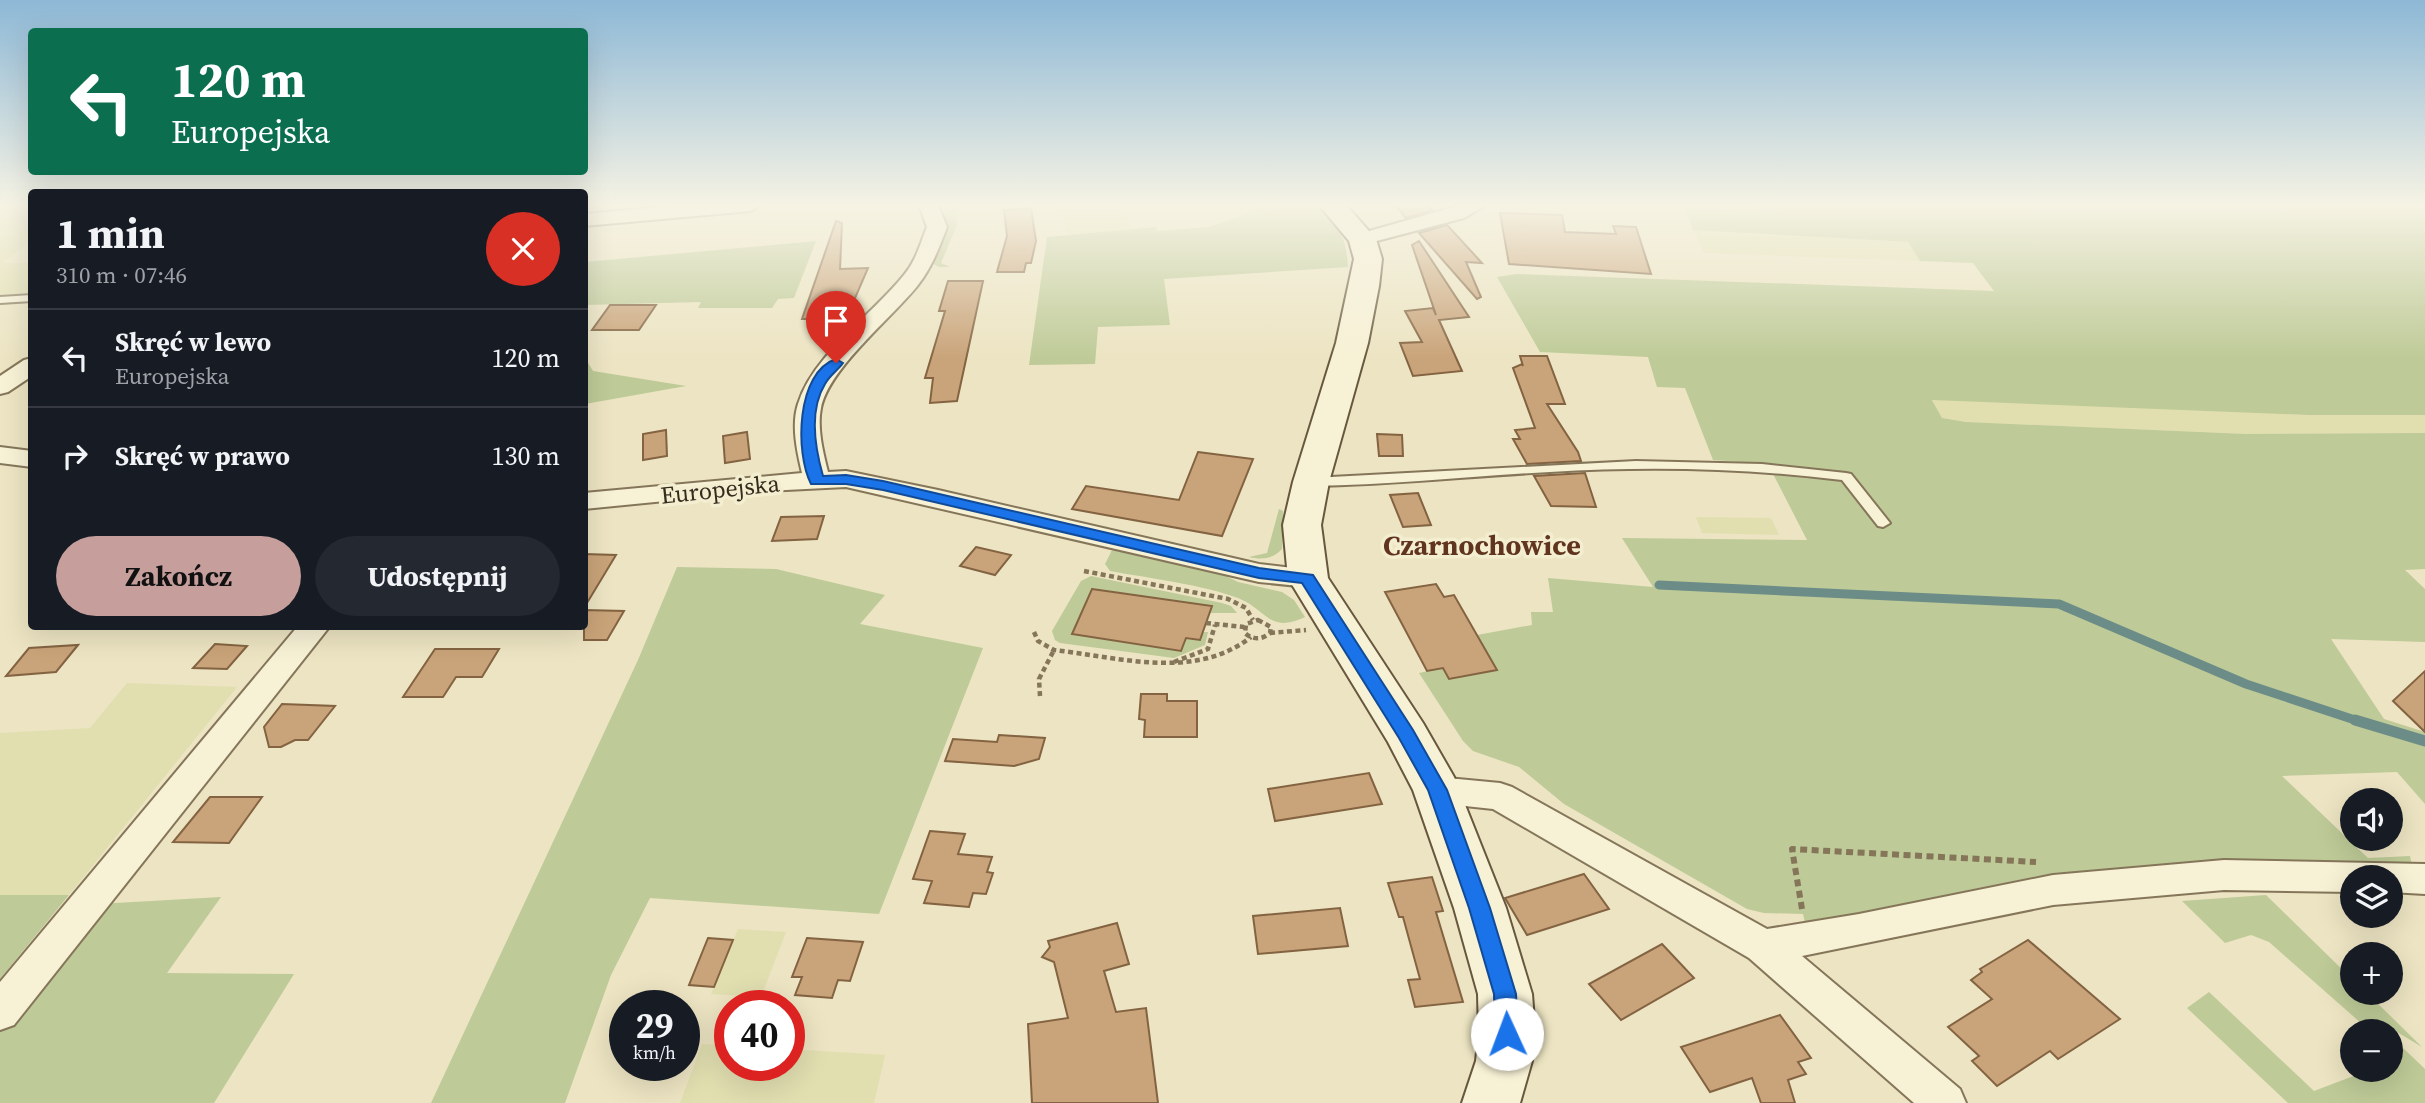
<!DOCTYPE html>
<html lang="pl">
<meta charset="utf-8">
<style>
body{margin:0;font-family:"Source Serif 4",serif;background:#242831;color:#f1f3f6;height:100vh;display:flex;flex-direction:column;font-size:26px;white-space:nowrap}
*{box-sizing:border-box;margin:0}
p{font-size:23px;color:#9ea1a6}
.icon{flex:none;width:38px;height:38px;fill:none;stroke:currentColor;stroke-width:2;stroke-linecap:round;stroke-linejoin:round}
.map{position:relative;flex:1;overflow:hidden}
.sheet{position:absolute;left:28px;top:189px;width:560px;height:441px;display:flex;flex-direction:column;background:#171b24;border-radius:7px;box-shadow:0 7px 28px #0002}
.sheet>*{flex:none}
.guide{position:absolute;left:28px;top:28px;width:560px;height:147px;border-radius:7px;box-shadow:0 7px 28px #0002;background:#0b6e4f;color:#fff;overflow:hidden}
.fabs{position:absolute;left:2340px;top:788px;display:grid;gap:14px}
.fabs a{display:grid;place-items:center;width:63px;height:63px;border-radius:50%;background:#171b24;box-shadow:0 7px 28px #0002;font-size:35px}
.speed{position:absolute;left:609px;top:990px;display:flex;gap:14px;font-size:35px;font-weight:700;text-align:center}
.speed>*{display:grid;place-content:center;width:91px;height:91px;border-radius:50%;background:#171b24;box-shadow:0 7px 28px #0002;line-height:1}
.speed small{font-size:18px;font-weight:400}
.speed .limit{border:10px solid #d22;background:#fff;color:#111}
.pin{position:absolute;display:grid;place-items:center;width:60px;height:60px;color:#fff;margin:-72px -30px;border-radius:50% 50% 50% 0;rotate:-45deg;box-shadow:0 0 7px #0007}
.pin .icon{rotate:45deg}
.me{position:absolute;width:77px;margin:-38px;rotate:358deg;stroke-linejoin:round;filter:drop-shadow(0 0 5px #0008)}
.turn{display:flex;align-items:center;gap:24px;height:147px;padding:0 28px;font-size:32px}
.turn .icon{width:91px;height:91px;stroke-width:2.5}
.turn b{display:block;font-size:49px;line-height:60px}
.round{display:grid;place-items:center;flex:none;width:74px;height:74px;border-radius:37px;background:#242831}
.overview{display:flex;align-items:center;justify-content:space-between;height:119px;padding:0 28px}
h1{font-size:42px;font-weight:700;line-height:52px}
.action{display:flex;gap:14px;margin-top:auto;padding:14px 28px}
.action a{flex:1;height:80px;border-radius:42px;background:#c69e9b;color:#111;font-size:28px;font-weight:700;line-height:80px;text-align:center}
.action a+a{background:#242831;color:#f1f3f6}
ul{padding:0;list-style:none}
li{display:flex;align-items:center;gap:21px;height:98px;padding:0 28px;border-top:2px solid #363941}
li div{flex:1}
li b{display:block;font-size:26px}
li em{font-style:normal}
.map>svg:first-child{display:block}
.farmland{fill:#e1dfb0}
.green{fill:#beca97}
.lines{fill:none;stroke-linecap:round;stroke-linejoin:round}
.stream-far1{stroke:#6c8c88;stroke-width:9}
.stream{stroke:#6c8c88;stroke-width:11}
.building{fill:#c9a379;stroke:#836341;stroke-width:2}
.lane-casing{stroke:#85765a;stroke-width:4}
.street-casing{stroke:#85765a;stroke-width:4}
.secondary-casing{stroke:#67573d;stroke-width:4}
.path-far1{stroke:#85765a;stroke-width:4.5;stroke-dasharray:5 3.5;stroke-linecap:butt}
.path{stroke:#85765a;stroke-width:6;stroke-dasharray:7 4.5;stroke-linecap:butt}
.lane{fill:#f7f1d5;fill-rule:evenodd}
.street{fill:#f7f1d5;fill-rule:evenodd}
.secondary{fill:#f7f1d5;fill-rule:evenodd}
.route{fill:#1a73e8;stroke:#114b97;stroke-width:2}
.labels{text-anchor:middle;dominant-baseline:central;stroke-width:7;stroke-linejoin:round;paint-order:stroke}
.street-label{font-size:24px;fill:#352c1e;stroke:#f4eed1}
.quarter-label{font-size:28px;font-weight:bold;fill:#60341f;stroke:#f4eed1}
</style>
<div class="map">
<svg width="2425" height="1103" viewBox="0 0 2425 1103">
<rect width="100%" height="100%" fill="#ece4c2"/>
<g class="farmland">
<polygon points="1058,205 1120,205 1132,229 1069,235"/>
<polygon points="31,215 31,241 2,263 31,263 31,296 0,297 0,217"/>
<polygon points="1693,230 1908,242 1920,261 1704,253"/>
<polygon points="1932,399 2309,415 2425,415 2425,433 2246,434 1966,422 1942,418"/>
<polygon points="1696,517 1771,518 1779,535 1702,533"/>
<polygon points="127,683 237,687 69,895 0,895 0,733 90,728"/>
<polygon points="738,929 786,932 761,997 711,994"/>
<polygon points="702,1044 730,1046 730,1066 789,1066 789,1049 885,1055 874,1103 680,1103"/>
</g>
<g class="green">
<path d="M1270 205H1316C1339 229 1346 233 1348 267L1164 279 1170 325 1098 327 1095 364 1029 365 1047 237 1156 227 1157 231 1209 227Z"/>
<polygon points="1754,205 2425,205 2425,415 2309,415 1932,400 1942,418 1966,422 2246,434 2425,433 2425,569 2405,570 2425,589 2425,642 2331,639 2384,719 2425,732 2425,804 2397,772 2282,776 2368,858 2410,856 2412,865 1806,927 1803,914 1764,913 1747,909 1564,804 1519,767 1473,751 1463,741 1419,673 1443,668 1449,679 1497,670 1477,635 1532,625 1531,612 1553,612 1548,578 1653,587 1622,538 1807,540 1768,464 1713,460 1685,388 1657,387 1648,357 1540,352 1497,277 1516,274 1994,291 1973,263 1920,261 1908,242 1693,230 1685,208 1756,211"/>
<polygon points="956,206 957,225 941,263 950,267 939,267 932,263 941,232 942,215"/>
<polygon points="816,241 794,298 778,299 772,308 698,308 701,302 585,305 585,262"/>
<polygon points="584,356 593,371 686,386 585,404"/>
<path d="M1279 509 1283 511 1282 549C1273 559 1262 560 1249 557L1267 553Z"/>
<path d="M1112 550 1214 570 1238 582 1282 592 1294 600 1305 617C1268 634 1268 610 1238 598 1204 585 1148 578 1110 571L1105 564Z"/>
<polygon points="677,567 776,569 885,595 860,624 983,648 879,914 650,898 611,975 565,1103 431,1103 638,660"/>
<polygon points="1091,576 1222,603 1231,606 1237,613 1210,613 1211,606 1092,589 1073,631 1077,635 1181,651 1186,638 1200,640 1203,632 1208,632 1205,645 1174,658 1060,643 1055,640 1052,631 1081,581"/>
<polygon points="0,895 69,895 0,979"/>
<polygon points="2266,895 2352,979 2352,992 2366,992 2422,1047 2397,1032 2391,1034 2390,1031 2370,1031 2269,942 2251,935 2225,943 2182,901"/>
<polygon points="221,897 167,973 294,974 214,1103 0,1103 0,1027 98,904"/>
<polygon points="2209,992 2314,1091 2372,1069 2390,1069 2391,1062 2395,1060 2402,1047 2425,1069 2425,1103 2288,1103 2187,1008"/>
</g>
<g class="lines">
<polyline class="stream-far1" points="1659,585 2059,604 2246,684 2361,722"/>
<polyline class="stream" points="2355,720 2425,741"/>
</g>
<g class="building">
<polygon points="1395,205 1426,205 1432,210 1406,218"/>
<polygon points="1031,208 1036,241 1031,263 1026,263 1024,272 997,272 1007,236 1004,210"/>
<polygon points="1500,213 1562,215 1565,232 1616,234 1613,226 1636,227 1651,274 1509,264"/>
<polygon points="836,221 842,223 840,269 868,268 846,319 802,319"/>
<polygon points="1447,225 1482,263 1466,262 1481,297 1477,299 1419,233"/>
<polygon points="1419,241 1469,317 1439,320 1462,371 1413,376 1400,343 1422,342 1405,311 1433,308 1436,315 1412,245"/>
<polygon points="948,281 983,281 957,401 930,403 933,378 925,378 945,311 939,311"/>
<polygon points="610,305 656,305 639,330 592,330"/>
<polygon points="1520,356 1547,356 1565,404 1547,404 1578,452 1581,461 1527,464 1513,439 1520,439 1515,430 1535,428 1513,368 1522,364 1523,366"/>
<polygon points="666,430 667,456 643,460 643,434"/>
<polygon points="747,432 750,459 725,463 723,436"/>
<polygon points="1377,434 1402,435 1403,456 1379,456"/>
<polygon points="1198,452 1253,459 1222,536 1072,509 1086,486 1179,500"/>
<polygon points="1585,473 1596,507 1551,506 1534,476"/>
<polygon points="1418,493 1431,525 1403,527 1390,495"/>
<polygon points="824,516 817,539 772,541 781,517"/>
<polygon points="976,547 1011,555 995,575 960,566"/>
<polygon points="584,554 616,555 584,608"/>
<polygon points="1436,584 1444,597 1454,595 1497,670 1449,679 1443,668 1427,671 1385,592"/>
<polygon points="1092,589 1212,606 1200,640 1186,638 1181,651 1072,634"/>
<polygon points="584,610 624,611 607,640 584,640"/>
<polygon points="215,644 247,646 227,669 193,668"/>
<polygon points="78,645 56,672 6,676 29,648"/>
<polygon points="435,649 499,649 482,677 456,677 443,697 403,697"/>
<polygon points="2425,671 2425,732 2393,701"/>
<polygon points="1141,694 1167,694 1167,701 1197,701 1197,737 1144,737 1145,720 1139,719"/>
<polygon points="282,704 335,706 308,740 295,740 281,747 269,747 264,727"/>
<polygon points="999,735 1045,738 1039,759 1014,766 945,761 953,739 997,742"/>
<polygon points="1369,773 1382,804 1275,821 1268,789"/>
<polygon points="210,797 262,797 229,843 173,842"/>
<polygon points="930,831 965,834 958,854 992,857 987,872 993,873 986,894 973,893 969,907 924,903 932,881 913,879"/>
<polygon points="1584,874 1609,909 1527,935 1505,898"/>
<polygon points="1432,877 1443,911 1436,912 1463,1002 1415,1007 1408,980 1420,979 1403,917 1399,917 1388,883"/>
<polygon points="1340,908 1348,946 1258,954 1253,916"/>
<polygon points="1117,923 1129,964 1104,971 1116,1012 1146,1008 1158,1103 1032,1103 1028,1024 1068,1018 1054,962 1042,957 1050,947 1048,941"/>
<polygon points="708,938 733,940 714,987 689,985"/>
<polygon points="807,938 863,942 850,981 838,980 832,998 795,995 802,977 792,977"/>
<polygon points="2028,940 2120,1019 2058,1059 2050,1051 1997,1086 1972,1061 1979,1056 1948,1027 1992,999 1971,980 1982,972 1980,969"/>
<polygon points="1662,944 1694,978 1621,1020 1589,984"/>
<polygon points="1780,1015 1811,1058 1798,1062 1806,1074 1788,1080 1795,1103 1761,1103 1752,1078 1710,1092 1681,1047"/>
</g>
<g class="lines">
<g class="lane-casing">
<g id="lane">
<polygon points="32,295 32,301 0,303 0,297"/>
<path d="M1636 461 1762 464 1846 473 1851 474 1890 523 1883 527 1878 526 1842 480C1745 468 1648 466 1550 472 1471 476 1392 485 1312 486L1305 482 1312 478Z"/>
</g>
</g>
<g class="street-casing">
<g id="street">
<polygon points="685,205 760,205 751,211 584,226 584,214"/>
<path d="M919 205H938L947 227C939 248 932 267 918 285 892 318 829 368 821 408 817 428 823 452 828 472L846 471 938 490 1259 564 1318 571 1322 578 1318 585 1308 587 1259 582 846 487 766 491 584 509V493L802 473C797 452 791 425 798 404 813 355 872 315 904 275 916 261 920 244 927 227Z"/>
<polygon points="1461,205 1486,205 1464,218 1369,243 1355,243 1352,239 1355,235"/>
<polygon points="32,358 32,376 8,392 0,394 0,376 24,360"/>
<polygon points="0,447 32,451 32,467 0,463"/>
<polygon points="298,626 330,626 14,1025 0,1030 0,982"/>
<polygon points="1437,777 1500,783 1512,787 1767,929 1859,914 2053,875 2224,860 2425,864 2425,894 2390,892 2390,877 2352,877 2352,892 2224,890 2053,905 1802,956 1960,1089 1966,1103 1914,1103 1749,958 1493,809 1437,803 1425,799 1420,790 1425,781"/>
</g>
</g>
<g class="secondary-casing">
<polygon id="secondary" points="1319,205 1346,205 1376,239 1382,259 1379,286 1368,343 1329,482 1321,525 1328,578 1423,723 1454,777 1506,908 1532,994 1535,1034 1532,1061 1520,1103 1462,1103 1476,1061 1479,1034 1478,994 1454,908 1413,790 1388,742 1288,578 1283,525 1293,482 1336,343 1354,259 1349,241"/>
</g>
<g class="path-far1">
<polyline points="1084,571 1228,599 1246,608 1253,620"/>
<path d="M1258 620 1271 627 1270 633C1262 640 1253 640 1245 633L1246 624Z"/>
<polyline points="1206,623 1244,627"/>
<path d="M1034 632 1038 641 1054 650C1118 657 1195 681 1251 637"/>
<polyline points="1270,633 1306,630"/>
<polyline points="1174,662 1208,649 1215,625"/>
<polyline points="1040,696 1039,679 1054,650"/>
</g>
<polyline class="path" points="1802,909 1792,849 2036,862"/>
<use href="#lane" class="lane"/>
<use href="#street" class="street"/>
<use href="#secondary" class="secondary"/>
</g>
<linearGradient id="sky" x2="0" y2="1"><stop stop-color="#8db8d6"/><stop offset="0.57" stop-color="#f6f3e4"/><stop offset="1" stop-color="#f6f3e4" stop-opacity="0"/></linearGradient>
<rect width="2425" height="360" fill="url(#sky)"/>
<path class="route" d="M836 359 843 363C838 370 829 376 825 384 809 410 815 448 823 476L846 475 883 481 1259 568 1313 575 1413 730 1447 790 1490 908 1516 994 1518 1034 1515 1041 1507 1044 1499 1041 1495 1034 1494 994 1469 908 1428 790 1399 738 1302 583 1259 578 883 490 846 484H811C795 453 796 372 836 359Z"/>
<g class="labels">
<g class="street-label">
<text transform="translate(720 489) rotate(-6)">Europejska</text>
</g>
<g class="quarter-label">
<text x="1482" y="545">Czarnochowice</text>
</g>
</g>
</svg>
<div class="fabs">
<a><svg class="icon" aria-label="sound" viewBox="0 0 24 24"><path d="M4 9h4l5-4v14l-5-4H4zM17 9q2 3 0 6"/></svg></a>
<a><svg class="icon" aria-label="layers" viewBox="0 0 24 24"><path d="M12 4l9 5-9 5-9-5zM3 14l9 5 9-5"/></svg></a>
<a>+</a>
<a>−</a>
</div>
<div class="speed"><div>29<small>km/h</small></div><div class="limit">40</div></div>
<div class="pin" style="left:836px;top:363px;background:#d93025"><svg class="icon" aria-label="arrive" viewBox="0 0 24 24"><path d="M6 21V4h12l-3 4 3 4H6"/></svg></div>
<svg class="me" style="left:1507px;top:1034px" viewBox="-20 -20 40 40"><circle r="19" fill="#fff"/><path d="M0-13L10 11 0 6-10 11z" fill="#1a73e8"/></svg>
<div class="guide">
<div class="turn"><svg class="icon" aria-label="left" viewBox="0 0 24 24"><path d="M17 20v-9H6M10 6l-5 5 5 5"/></svg><div><b>120 m</b>Europejska</div></div>
</div>
<section class="sheet">
<div class="overview"><div><h1>1 min</h1><p>310 m · 07:46</p></div><a class="round" style="background:#d93025;color:#fff"><svg class="icon" aria-label="close" viewBox="0 0 24 24"><path d="M6 6l12 12M18 6L6 18"/></svg></a></div>
<ul>
<li><svg class="icon" aria-label="left" viewBox="0 0 24 24"><path d="M17 20v-9H6M10 6l-5 5 5 5"/></svg><div><b>Skręć w lewo</b><p>Europejska</p></div><em>120 m</em></li>
<li><svg class="icon" aria-label="right" viewBox="0 0 24 24"><path d="M7 20v-9h11M14 6l5 5-5 5"/></svg><div><b>Skręć w prawo</b></div><em>130 m</em></li>
</ul>
<div class="action"><a>Zakończ</a><a>Udostępnij</a></div>
</section>
</div>
